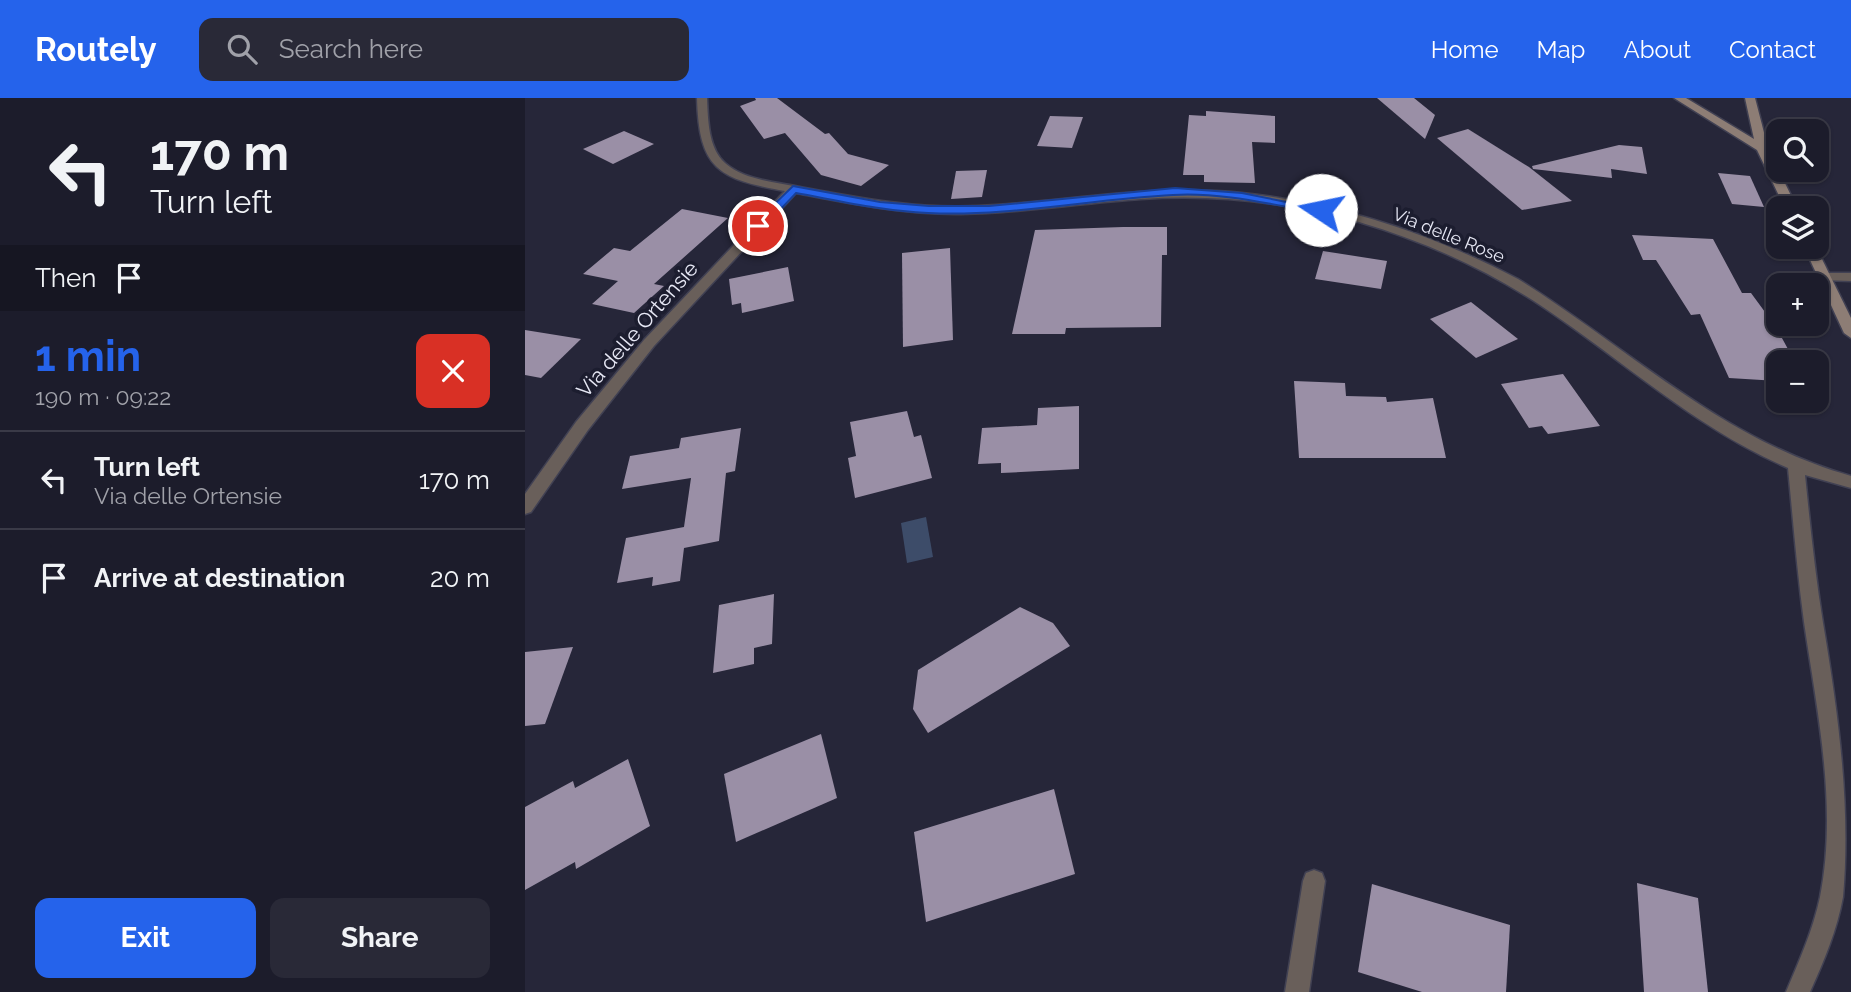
<!DOCTYPE html>
<meta charset="utf-8">
<style>
body{margin:0;font-family:Raleway,sans-serif;background:#292937;color:#f1f3f6;height:100vh;display:flex;flex-direction:column;font-size:26px;white-space:nowrap}
*{box-sizing:border-box;margin:0}
p{font-size:23px;color:#a0a1a9}
.icon{flex:none;width:38px;height:38px;fill:none;stroke:currentColor;stroke-width:2;stroke-linecap:round;stroke-linejoin:round}
.map{position:relative;flex:1;overflow:hidden}
.sheet{display:flex;flex-direction:column;background:#1c1c2b;width:525px}
.sheet>*{flex:none}
.banner{background:#1c1c2b;color:#f1f3f6;overflow:hidden}
.tools{position:absolute;left:1241px;top:21px;display:grid;gap:14px}
.tools a{display:grid;place-items:center;width:63px;height:63px;border-radius:14px;background:#1c1c2b;box-shadow:0 2px 5px #0004,0 0 0 2px #3a3a47;font-size:35px}
.pin{position:absolute;display:grid;place-items:center;width:60px;height:60px;color:#fff;margin:-30px;border:4px solid #fff;border-radius:50%;box-shadow:0 2px 7px #0007}
.me{position:absolute;width:77px;margin:-38px;rotate:281deg;stroke-linejoin:round;filter:drop-shadow(0 0 5px #0008)}
.turn{display:flex;align-items:center;gap:24px;height:147px;padding:0 35px;font-size:32px}
.turn .icon{width:91px;height:91px;stroke-width:2.5}
.turn b{display:block;font-size:49px;line-height:60px}
.then{display:flex;align-items:center;height:66px;padding:0 35px;background:#0003;gap:14px;font-size:26px}
.round{display:grid;place-items:center;flex:none;width:74px;height:74px;border-radius:14px;background:#292937}
.head{display:flex;align-items:center;justify-content:space-between;height:119px;padding:0 35px}
h1{font-size:42px;font-weight:700;line-height:52px;color:#2563eb}
.cta{display:flex;gap:14px;margin-top:auto;padding:14px 35px}
.cta a{flex:1;height:80px;border-radius:14px;background:#2563eb;color:#fff;font-size:28px;font-weight:700;line-height:80px;text-align:center}
.cta a+a{background:#292937;color:#f1f3f6}
ul{padding:0;list-style:none}
li{display:flex;align-items:center;gap:21px;height:98px;padding:0 35px;border-top:2px solid #3a3a47}
li div{flex:1}
li b{display:block;font-size:26px}
li em{font-style:normal}
header{display:flex;align-items:center;gap:42px;box-sizing:border-box;height:98px;padding:0 35px;background:#2563eb;color:#fff}
header strong{font-size:33px}
nav{display:flex;gap:38px;margin-inline-start:auto;font-size:24px}
.search{width:490px;height:63px;background:#292937;display:flex;align-items:center;gap:18px;box-sizing:border-box;padding:0 24px;border-radius:14px;color:#a0a1a9;font-size:26px}
main{display:flex;flex:1;min-height:0}
.map>svg:first-child{display:block}
.water{fill:#3d4c69}
.building{fill:#9a8fa6}
.lines{fill:none;stroke-linecap:round;stroke-linejoin:round}
.street-casing{stroke:#414153;stroke-width:3}
.secondary-casing{stroke:#414153;stroke-width:3}
.street{fill:#695f5a;fill-rule:evenodd}
.secondary{fill:#8d7d75;fill-rule:evenodd}
.route{fill:#2563eb;stroke:#184099;stroke-width:2}
.labels{text-anchor:middle;dominant-baseline:central;stroke-width:7;stroke-linejoin:round;paint-order:stroke}
.far-street-label{font-size:18px;fill:#e7e8f5;stroke:#1c1d2f}
.street-label{font-size:21px;fill:#e7e8f5;stroke:#1c1d2f}
</style>
<header>
<strong>Routely</strong>
<div class="search"><svg class="icon" aria-label="search" viewBox="0 0 24 24"><circle cx="10" cy="10" r="6"/><path d="M15 15l6 6"/></svg>Search here</div>
<nav><a>Home</a><a>Map</a><a>About</a><a>Contact</a></nav>
</header>
<main>
<section class="sheet">
<div class="banner">
<div class="turn"><svg class="icon" aria-label="left" viewBox="0 0 24 24"><path d="M17 20v-9H6M10 6l-5 5 5 5"/></svg><div><b>170 m</b>Turn left</div></div>
<div class="then">Then<svg class="icon" aria-label="arrive" viewBox="0 0 24 24"><path d="M6 21V4h12l-3 4 3 4H6"/></svg></div>
</div>
<div class="head"><div><h1>1 min</h1><p>190 m · 09:22</p></div><a class="round" style="background:#d93025;color:#fff"><svg class="icon" aria-label="close" viewBox="0 0 24 24"><path d="M6 6l12 12M18 6L6 18"/></svg></a></div>
<ul>
<li><svg class="icon" aria-label="left" viewBox="0 0 24 24"><path d="M17 20v-9H6M10 6l-5 5 5 5"/></svg><div><b>Turn left</b><p>Via delle Ortensie</p></div><em>170 m</em></li>
<li><svg class="icon" aria-label="arrive" viewBox="0 0 24 24"><path d="M6 21V4h12l-3 4 3 4H6"/></svg><div><b>Arrive at destination</b></div><em>20 m</em></li>
</ul>
<div class="cta"><a>Exit</a><a>Share</a></div>
</section>
<div class="map">
<svg width="1326" height="894" viewBox="0 0 1326 894">
<rect width="100%" height="100%" fill="#262639"/>
<polygon class="water" points="401,419 408,459 382,465 376,425"/>
<g class="building">
<polygon points="230,0 252,0 300,36 304,35 323,56 364,67 336,88 296,77 260,35 239,41 215,8 231,2"/>
<polygon points="852,0 889,0 910,17 900,41"/>
<polygon points="681,13 750,18 750,45 727,44 730,85 679,84 679,77 658,77 664,17 681,18"/>
<polygon points="525,18 558,19 547,50 512,48"/>
<polygon points="943,31 1004,69 1047,103 997,112 912,40"/>
<polygon points="99,33 129,46 88,66 58,51"/>
<polygon points="1094,47 1117,49 1122,76 1086,71 1087,80 1008,71 1007,68"/>
<polygon points="462,72 457,99 426,101 431,73"/>
<polygon points="1193,75 1225,78 1239,109 1207,106"/>
<polygon points="157,111 203,120 129,186 139,188 109,215 67,206 93,183 58,176 89,150 105,153"/>
<polygon points="598,129 642,129 642,157 637,157 636,229 541,230 540,236 487,236 510,132"/>
<polygon points="1107,137 1188,141 1217,195 1226,195 1251,229 1270,264 1253,264 1253,283 1204,280 1175,216 1166,217 1131,162 1118,162"/>
<polygon points="425,150 428,242 378,249 377,155"/>
<polygon points="798,153 862,163 856,191 790,181"/>
<polygon points="263,169 269,203 217,215 216,205 207,207 204,181"/>
<polygon points="946,204 993,241 951,260 905,221"/>
<polygon points="0,232 56,241 16,280 0,277"/>
<polygon points="1038,276 1075,328 1023,336 1017,328 1004,330 976,286"/>
<polygon points="769,283 820,285 821,298 861,299 862,304 908,300 921,360 774,360"/>
<polygon points="554,308 554,371 476,375 476,365 453,366 457,330 512,327 513,310"/>
<polygon points="382,313 389,339 396,337 407,380 330,400 323,360 331,358 325,324"/>
<polygon points="216,330 210,373 201,375 194,443 159,450 155,483 127,488 128,479 92,485 101,440 159,429 166,380 97,391 105,358 154,350 156,340"/>
<polygon points="249,496 247,546 229,550 229,566 188,575 194,507"/>
<polygon points="495,509 528,525 545,548 403,635 388,611 393,572"/>
<polygon points="48,549 20,626 0,628 0,554"/>
<polygon points="296,636 312,700 211,744 199,676"/>
<polygon points="103,661 125,728 51,771 50,764 0,792 0,709 48,683 50,690"/>
<polygon points="529,691 550,776 401,824 389,734"/>
<polygon points="1112,785 1173,800 1183,894 1119,894"/>
<polygon points="847,786 985,827 981,894 897,894 833,874"/>
</g>
<g class="lines">
<g class="street-casing">
<g id="street">
<path d="M172 0H182C183 21 183 50 200 65 219 82 250 84 275 89 334 100 392 111 453 108 541 104 629 85 717 95 815 105 907 136 993 181 1105 251 1197 342 1326 378V390L1280 377C1285 426 1290 476 1298 525 1313 614 1326 708 1318 799 1312 832 1299 863 1285 894H1261C1274 863 1288 832 1295 799 1313 708 1292 614 1279 524 1272 473 1268 421 1263 370 1172 331 1100 264 1018 209 961 171 899 143 834 124 763 104 690 96 616 101 554 105 492 116 430 116 376 116 323 105 271 95L129 248 63 332 6 414 0 416V396L51 324 119 242 260 93C193 81 174 71 172 0Z"/>
<polygon points="1301,175 1326,175 1326,183 1296,182 1296,176"/>
<polygon points="789,772 797,775 800,783 784,894 760,894 778,783 781,775"/>
</g>
</g>
<g class="secondary-casing">
<g id="secondary">
<polygon points="1149,0 1161,0 1229,41 1220,0 1230,0 1243,50 1272,110 1260,110 1232,52"/>
<polygon points="1279,149 1291,149 1326,220 1326,240 1319,235"/>
</g>
</g>
<use href="#street" class="street"/>
<use href="#secondary" class="secondary"/>
</g>
<path class="route" d="M268 88 355 104 404 108H464L650 90 717 95 801 112 796 115C748 107 697 94 648 97 566 101 485 119 403 115 358 113 315 103 271 95L237 131H229V126Z"/>
<g class="labels">
<g class="far-street-label">
<text transform="translate(924 137) rotate(22)">Via delle Rose</text>
</g>
<g class="street-label">
<text transform="translate(112 231) rotate(-49)">Via delle Ortensie</text>
</g>
</g>
</svg>
<div class="tools">
<a><svg class="icon" aria-label="search" viewBox="0 0 24 24"><circle cx="10" cy="10" r="6"/><path d="M15 15l6 6"/></svg></a>
<a><svg class="icon" aria-label="layers" viewBox="0 0 24 24"><path d="M12 4l9 5-9 5-9-5zM3 14l9 5 9-5"/></svg></a>
<a>+</a>
<a>−</a>
</div>
<div class="pin" style="left:233px;top:128px;background:#d93025"><svg class="icon" aria-label="arrive" viewBox="0 0 24 24"><path d="M6 21V4h12l-3 4 3 4H6"/></svg></div>
<svg class="me" style="left:796px;top:112px" viewBox="-20 -20 40 40"><circle r="19" fill="#fff"/><path d="M0-13L10 11 0 6-10 11z" fill="#2563eb"/></svg>
</div>
</main>
